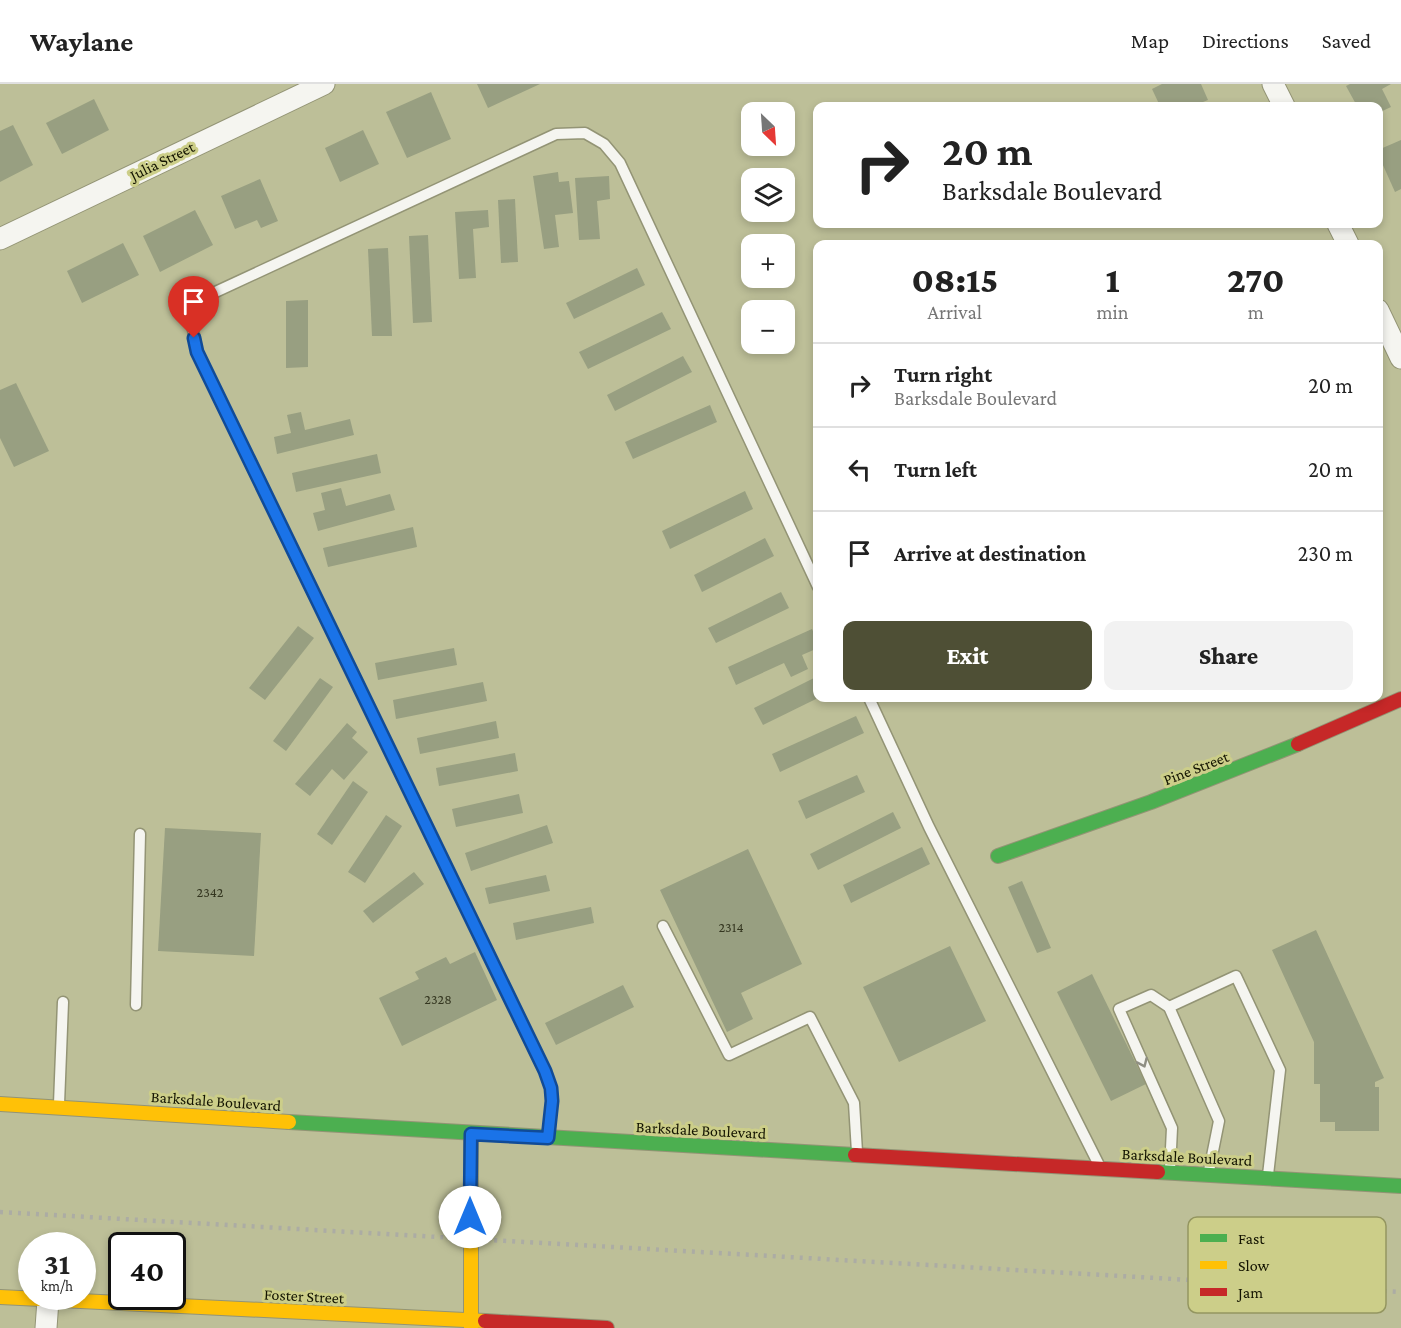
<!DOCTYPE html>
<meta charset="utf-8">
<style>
body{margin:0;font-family:"Crimson Pro",serif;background:#f2f2f2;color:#222;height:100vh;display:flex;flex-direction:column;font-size:22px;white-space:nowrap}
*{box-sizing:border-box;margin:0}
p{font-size:20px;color:#767676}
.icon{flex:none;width:33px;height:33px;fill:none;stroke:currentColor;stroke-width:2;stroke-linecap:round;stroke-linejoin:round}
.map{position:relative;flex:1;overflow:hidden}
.panel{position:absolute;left:813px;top:156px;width:570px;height:462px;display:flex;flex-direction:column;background:#fff;border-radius:12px;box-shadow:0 3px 9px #0003}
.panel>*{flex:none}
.guide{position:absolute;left:813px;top:18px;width:570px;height:126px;border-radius:12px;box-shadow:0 3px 9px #0003;background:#fff;color:#222;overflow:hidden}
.needle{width:39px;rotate:155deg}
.controls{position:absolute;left:741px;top:18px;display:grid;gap:12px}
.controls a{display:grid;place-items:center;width:54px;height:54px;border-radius:12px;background:#fff;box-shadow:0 3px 9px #0003;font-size:30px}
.speed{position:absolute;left:18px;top:1148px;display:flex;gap:12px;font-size:30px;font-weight:700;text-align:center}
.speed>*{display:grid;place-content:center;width:78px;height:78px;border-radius:50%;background:#fff;box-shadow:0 3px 9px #0003;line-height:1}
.speed small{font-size:15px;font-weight:400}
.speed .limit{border:3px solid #111;border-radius:9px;background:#fff;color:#111}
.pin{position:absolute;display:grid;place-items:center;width:51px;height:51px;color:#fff;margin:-62px -26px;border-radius:50% 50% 50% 0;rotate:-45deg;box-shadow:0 0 6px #0007}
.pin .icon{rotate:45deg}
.me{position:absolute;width:66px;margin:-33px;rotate:0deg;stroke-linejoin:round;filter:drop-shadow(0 0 4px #0008)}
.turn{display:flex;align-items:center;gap:21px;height:126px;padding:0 30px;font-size:27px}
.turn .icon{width:78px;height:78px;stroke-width:2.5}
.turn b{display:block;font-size:42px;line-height:51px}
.eta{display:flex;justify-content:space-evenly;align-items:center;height:102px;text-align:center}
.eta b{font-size:36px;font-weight:800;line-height:42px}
.cta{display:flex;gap:12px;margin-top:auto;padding:12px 30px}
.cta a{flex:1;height:69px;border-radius:12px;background:#4e4f35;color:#fff;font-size:24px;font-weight:800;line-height:69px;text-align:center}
.cta a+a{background:#f2f2f2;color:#222}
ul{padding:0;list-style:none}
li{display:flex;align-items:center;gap:18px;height:84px;padding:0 30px;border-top:2px solid #e0e0e0}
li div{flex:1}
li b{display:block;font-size:22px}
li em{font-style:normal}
header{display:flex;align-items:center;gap:36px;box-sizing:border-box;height:84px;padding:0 30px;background:#fff;border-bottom:2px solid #e0e0e0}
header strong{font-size:28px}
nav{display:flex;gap:33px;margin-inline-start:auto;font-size:21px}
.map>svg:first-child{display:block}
.building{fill:#989f81}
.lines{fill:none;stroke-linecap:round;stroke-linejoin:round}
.lane-casing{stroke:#939475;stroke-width:13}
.street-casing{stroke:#939475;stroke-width:23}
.fast-casing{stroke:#939475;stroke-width:16}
.slow-casing{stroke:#939475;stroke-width:16}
.jam-casing{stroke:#939475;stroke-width:16}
.lane{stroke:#f5f5f0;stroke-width:10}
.street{stroke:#f5f5f0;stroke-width:21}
.fast{stroke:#4caf50;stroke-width:14}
.slow{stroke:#ffc107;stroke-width:14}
.jam{stroke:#c62828;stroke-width:14}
.rail{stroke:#acaca4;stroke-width:4.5;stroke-dasharray:3 6;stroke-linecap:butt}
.oneway{stroke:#8f8f84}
.route-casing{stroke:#114b97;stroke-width:15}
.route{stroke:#1a73e8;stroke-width:10}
.labels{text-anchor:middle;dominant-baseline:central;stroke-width:6;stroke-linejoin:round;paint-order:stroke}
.number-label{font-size:14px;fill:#343620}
.street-label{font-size:16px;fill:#131300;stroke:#ccce89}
.key{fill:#ccce89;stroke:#949660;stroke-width:1.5}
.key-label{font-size:16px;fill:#131300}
</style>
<header>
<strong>Waylane</strong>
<nav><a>Map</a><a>Directions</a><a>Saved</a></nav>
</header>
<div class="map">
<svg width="1401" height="1244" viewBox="0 0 1401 1244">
<rect width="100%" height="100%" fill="#bdbf98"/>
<g class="building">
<polygon points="477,0 540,0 488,24"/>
<polygon points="1162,0 1201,0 1208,16 1193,22 1160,22 1152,5"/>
<polygon points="1350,0 1391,0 1382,5 1391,23 1378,29 1378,22 1357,22 1346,2"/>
<polygon points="431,8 451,55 407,74 386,28"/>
<polygon points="94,15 109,46 62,70 46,39"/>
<polygon points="13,41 33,81 0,98 0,47"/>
<polygon points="363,46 379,80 340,98 325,64"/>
<polygon points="1401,56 1401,105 1395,108 1378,70 1378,66"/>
<polygon points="558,88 559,98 569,97 573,129 555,131 559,163 544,165 533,92"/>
<polygon points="609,92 610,115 597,117 600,155 579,156 575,94"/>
<polygon points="260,95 278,137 261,144 257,136 235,145 221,112"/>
<polygon points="515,115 518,178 501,179 498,116"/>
<polygon points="195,126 213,161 160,188 143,152"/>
<polygon points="488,126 489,143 473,145 476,194 459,195 455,128"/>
<polygon points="428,151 432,238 413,239 409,152"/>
<polygon points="123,159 139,191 82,219 67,187"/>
<polygon points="388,164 392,252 372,252 368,165"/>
<polygon points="637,184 645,201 574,235 566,219"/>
<polygon points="308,216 308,283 286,284 286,217"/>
<polygon points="662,228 671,245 588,285 579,268"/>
<polygon points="683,272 692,288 615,327 607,311"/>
<polygon points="16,299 49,367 14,383 0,354 0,306"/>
<polygon points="710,321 717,338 633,375 625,358"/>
<polygon points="301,328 305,346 350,335 354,351 277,370 274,353 291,349 287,331"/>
<polygon points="377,370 381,389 296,408 292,389"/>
<polygon points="341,404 346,422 390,410 395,426 318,447 313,429 325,426 321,409"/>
<polygon points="745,407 753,425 670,465 662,447"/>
<polygon points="413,443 417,463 328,483 323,464"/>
<polygon points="765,454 774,472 702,508 694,491"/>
<polygon points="781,508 789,524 716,559 708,544"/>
<polygon points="298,542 314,554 265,616 249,604"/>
<polygon points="812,545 818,558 818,564 802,571 808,585 791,593 784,579 736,601 728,583"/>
<polygon points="454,564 457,581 378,596 375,579"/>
<polygon points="818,592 818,614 763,641 754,624"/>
<polygon points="320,594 333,603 286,667 273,657"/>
<polygon points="483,598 487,617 396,635 393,616"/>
<polygon points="856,632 864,649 780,688 772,670"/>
<polygon points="496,637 499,654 420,670 417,654"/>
<polygon points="347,639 357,648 352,654 368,668 344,696 332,685 310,712 295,700"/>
<polygon points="515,669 518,687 439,702 436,684"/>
<polygon points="857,691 865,708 806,735 798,717"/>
<polygon points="353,697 368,708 332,761 317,750"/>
<polygon points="519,710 523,729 456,743 452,725"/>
<polygon points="893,728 901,744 818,786 810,770"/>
<polygon points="386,731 402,742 365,799 348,788"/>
<polygon points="547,741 553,759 471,787 465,769"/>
<polygon points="165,744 261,749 254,872 158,867"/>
<polygon points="922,763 930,780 851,819 843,801"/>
<polygon points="748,765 802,880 741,909 753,935 727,948 660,806"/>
<polygon points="414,788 424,800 373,839 363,827"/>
<polygon points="546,791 550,807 489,820 485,804"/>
<polygon points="1022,797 1051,864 1037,869 1008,803"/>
<polygon points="591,823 594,839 516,856 513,839"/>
<polygon points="1316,846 1384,994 1375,998 1375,1003 1379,1003 1379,1047 1335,1047 1335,1038 1320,1038 1320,1000 1314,1000 1314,958 1272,866"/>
<polygon points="950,862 986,937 899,978 863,903"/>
<polygon points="475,868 497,916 402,962 379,914 419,895 415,888 446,873 450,880"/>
<polygon points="1092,890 1146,1000 1111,1017 1057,908"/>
<polygon points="623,901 634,923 556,961 545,939"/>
</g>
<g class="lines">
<g class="lane-casing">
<g id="lane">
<polyline points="869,614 929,743 1098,1079"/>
<polyline points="663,842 729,971 810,933 854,1019 857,1068"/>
<polyline points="136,921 140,750"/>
<polyline points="1169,923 1151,911 1119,925 1172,1044 1170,1085"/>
<polyline points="59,1020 63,918"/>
<polyline points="549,1051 552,1017 551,1004 545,987 197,268 192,240 196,224 209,211 556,50 585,49 604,60 620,79 818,503"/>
<polyline points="1209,1087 1219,1037 1169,923 1236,892 1280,986 1268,1091"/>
</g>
</g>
<g class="street-casing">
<g id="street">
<polyline points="1273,0 1284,22"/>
<polyline points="1338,140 1348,160"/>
<polyline points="0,155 324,0"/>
<polyline points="1378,226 1401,274"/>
<polyline points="46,1244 48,1216"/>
</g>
</g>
<g class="fast-casing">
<g id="fast">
<polyline points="998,772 1151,718 1298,660"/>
<polyline points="289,1038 855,1071"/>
<polyline points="1158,1088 1401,1102"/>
</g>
</g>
<g class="slow-casing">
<g id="slow">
<polyline points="0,1020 289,1038"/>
<polyline points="471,1050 471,1244"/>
<polyline points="0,1213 485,1237"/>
</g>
</g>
<g class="jam-casing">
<g id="jam">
<polyline points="1298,660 1401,615"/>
<polyline points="855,1071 1158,1088"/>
<polyline points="485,1237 607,1244"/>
</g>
</g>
<use href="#lane" class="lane"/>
<use href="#street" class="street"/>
<use href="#fast" class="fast"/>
<use href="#slow" class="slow"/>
<use href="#jam" class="jam"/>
<polyline class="rail" points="0,1128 1401,1208"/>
</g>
<defs><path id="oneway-chevron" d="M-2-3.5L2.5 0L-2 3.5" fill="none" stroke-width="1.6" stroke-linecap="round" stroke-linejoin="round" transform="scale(1.5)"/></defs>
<use class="oneway" href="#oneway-chevron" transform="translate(1143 979) rotate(66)"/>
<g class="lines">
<g class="route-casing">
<polyline id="route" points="194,254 197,268 545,987 551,1004 552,1017 548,1054 471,1050 470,1133"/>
</g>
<use href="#route" class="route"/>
</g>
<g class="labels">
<g class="number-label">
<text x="210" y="808">2342</text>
<text x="731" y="843">2314</text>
<text x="438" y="915">2328</text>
</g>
<g class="street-label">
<text transform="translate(162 77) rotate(-26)">Julia Street</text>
<text transform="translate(1196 684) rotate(-21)">Pine Street</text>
<text transform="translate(216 1017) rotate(4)">Barksdale Boulevard</text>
<text transform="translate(701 1046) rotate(3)">Barksdale Boulevard</text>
<text transform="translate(1187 1073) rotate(3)">Barksdale Boulevard</text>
<text transform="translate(304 1212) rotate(3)">Foster Street</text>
</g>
</g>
<rect x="1188" y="1133" width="198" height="96" rx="9" class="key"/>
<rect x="1200" y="1150" width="27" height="8" fill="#4caf50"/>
<rect x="1200" y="1177" width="27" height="8" fill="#ffc107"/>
<rect x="1200" y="1204" width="27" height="8" fill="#c62828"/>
<g class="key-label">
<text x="1238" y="1160">Fast</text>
<text x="1238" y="1187">Slow</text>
<text x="1238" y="1214">Jam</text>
</g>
</svg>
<div class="controls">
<a><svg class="needle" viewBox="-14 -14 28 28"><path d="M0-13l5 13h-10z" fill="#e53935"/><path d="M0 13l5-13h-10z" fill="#767676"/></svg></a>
<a><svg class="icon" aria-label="layers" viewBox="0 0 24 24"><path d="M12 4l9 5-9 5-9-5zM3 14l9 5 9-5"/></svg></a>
<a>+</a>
<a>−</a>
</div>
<div class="speed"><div>31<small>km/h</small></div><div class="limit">40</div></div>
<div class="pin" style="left:194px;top:254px;background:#d93025"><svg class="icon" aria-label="arrive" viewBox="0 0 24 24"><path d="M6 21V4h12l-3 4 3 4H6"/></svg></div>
<svg class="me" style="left:470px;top:1133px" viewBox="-20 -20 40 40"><circle r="19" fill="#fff"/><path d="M0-13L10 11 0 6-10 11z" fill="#1a73e8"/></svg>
<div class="guide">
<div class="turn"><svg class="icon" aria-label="right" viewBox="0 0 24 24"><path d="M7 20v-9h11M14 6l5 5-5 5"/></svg><div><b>20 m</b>Barksdale Boulevard</div></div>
</div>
<section class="panel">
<div class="eta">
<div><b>08:15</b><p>Arrival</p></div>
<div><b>1</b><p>min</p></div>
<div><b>270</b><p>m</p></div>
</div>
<ul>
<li><svg class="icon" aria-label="right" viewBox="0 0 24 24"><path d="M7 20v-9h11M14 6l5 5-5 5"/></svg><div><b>Turn right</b><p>Barksdale Boulevard</p></div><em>20 m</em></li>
<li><svg class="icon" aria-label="left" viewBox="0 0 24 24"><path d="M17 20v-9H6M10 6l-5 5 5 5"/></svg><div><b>Turn left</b></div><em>20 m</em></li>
<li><svg class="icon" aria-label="arrive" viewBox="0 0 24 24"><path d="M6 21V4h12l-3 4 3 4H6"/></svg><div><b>Arrive at destination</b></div><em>230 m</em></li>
</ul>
<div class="cta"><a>Exit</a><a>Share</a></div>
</section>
</div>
